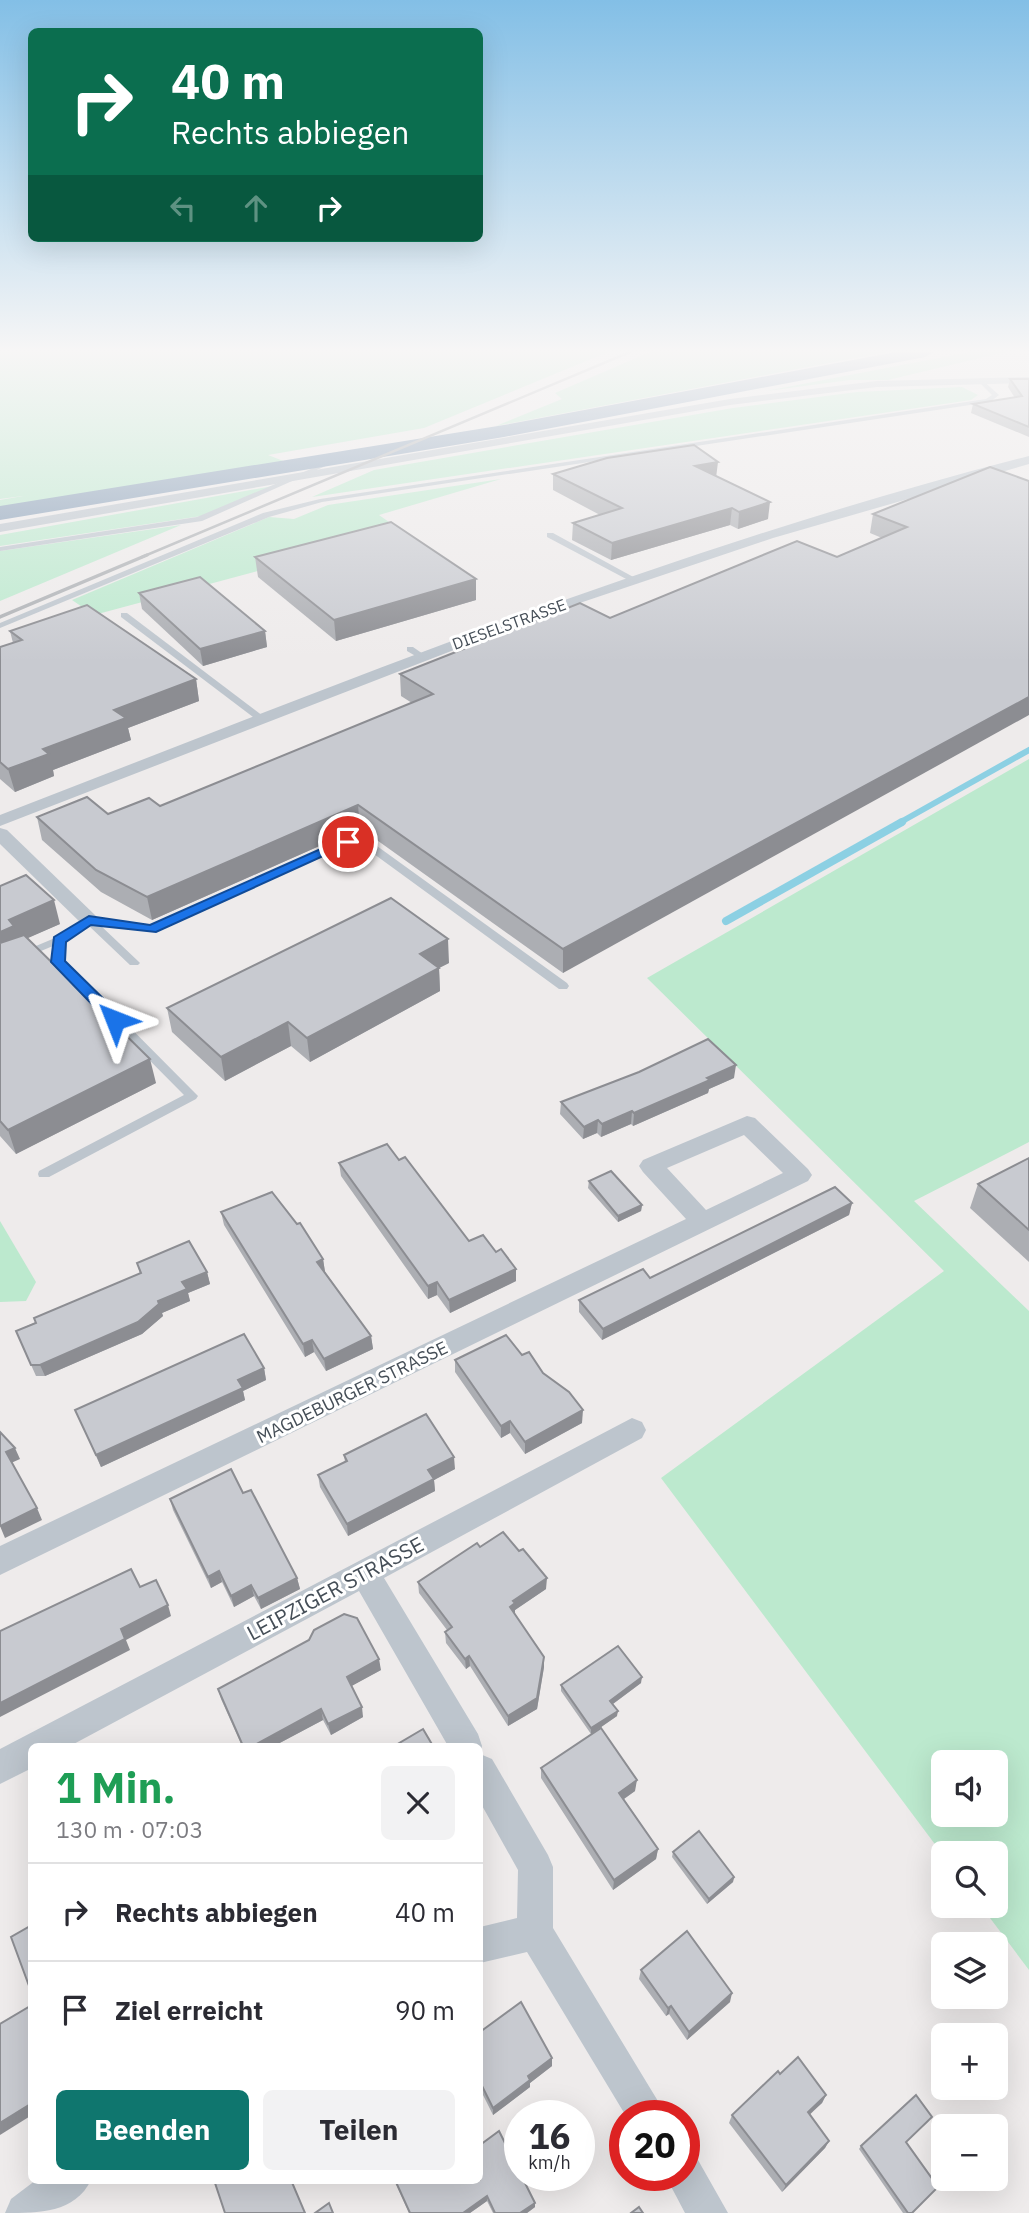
<!DOCTYPE html>
<html lang="de">
<meta charset="utf-8">
<style>
body{margin:0;font-family:"IBM Plex Sans",sans-serif;background:#f2f2f3;color:#2b2b33;height:100vh;display:flex;flex-direction:column;font-size:26px;white-space:nowrap}
*{box-sizing:border-box;margin:0}
p{font-size:23px;color:#7c7c81}
.icon{flex:none;width:38px;height:38px;fill:none;stroke:currentColor;stroke-width:2;stroke-linecap:round;stroke-linejoin:round}
.map{position:relative;flex:1;overflow:hidden}
.sheet{position:absolute;left:28px;top:1743px;width:455px;height:441px;display:flex;flex-direction:column;background:#fff;border-radius:10px;box-shadow:0 7px 28px #0002}
.sheet>*{flex:none}
.banner{position:absolute;left:28px;top:28px;width:455px;height:214px;border-radius:10px;box-shadow:0 7px 28px #0002;background:#0b6e4f;color:#fff;overflow:hidden}
.controls{position:absolute;left:931px;top:1750px;display:grid;gap:14px}
.controls a{display:grid;place-items:center;width:77px;height:77px;border-radius:10px;background:#fff;box-shadow:0 7px 28px #0002;font-size:35px}
.speed{position:absolute;left:504px;top:2100px;display:flex;gap:14px;font-size:35px;font-weight:700;text-align:center}
.speed>*{display:grid;place-content:center;width:91px;height:91px;border-radius:50%;background:#fff;box-shadow:0 7px 28px #0002;line-height:1}
.speed small{font-size:18px;font-weight:400}
.speed .limit{border:10px solid #d22;background:#fff;color:#111}
.pin{position:absolute;display:grid;place-items:center;width:60px;height:60px;color:#fff;margin:-30px;border:4px solid #fff;border-radius:50%;box-shadow:0 2px 7px #0007}
.me{position:absolute;width:77px;margin:-38px;rotate:315deg;stroke-linejoin:round;filter:drop-shadow(0 0 5px #0008)}
.turn{display:flex;align-items:center;gap:24px;height:147px;padding:0 28px;font-size:32px}
.turn .icon{width:91px;height:91px;stroke-width:2.5}
.turn b{display:block;font-size:49px;line-height:60px}
.lanes{display:flex;align-items:center;height:66px;padding:0 28px;background:#0003;justify-content:center;gap:35px;direction:ltr}
.lanes .off{opacity:.35}
.round{display:grid;place-items:center;flex:none;width:74px;height:74px;border-radius:10px;background:#f2f2f3}
.overview{display:flex;align-items:center;justify-content:space-between;height:119px;padding:0 28px}
h1{font-size:42px;font-weight:700;line-height:52px;color:#1e9e55}
.action{display:flex;gap:14px;margin-top:auto;padding:14px 28px}
.action a{flex:1;height:80px;border-radius:10px;background:#0f766e;color:#fff;font-size:28px;font-weight:700;line-height:80px;text-align:center}
.action a+a{background:#f2f2f3;color:#2b2b33}
ul{padding:0;list-style:none}
li{display:flex;align-items:center;gap:21px;height:98px;padding:0 28px;border-top:2px solid #e1e1e2}
li div{flex:1}
li b{display:block;font-size:26px}
li em{font-style:normal}
.map>svg:first-child{display:block}
.green{fill:#bce9ce;fill-rule:evenodd}
.lines{fill:none;stroke-linecap:round;stroke-linejoin:round}
.stream-far1{stroke:#8cd0e3;stroke-width:6}
.stream{stroke:#8cd0e3;stroke-width:8}
.lane{fill:#bdc5cd;fill-rule:evenodd}
.street{fill:#bdc5cd;fill-rule:evenodd}
.highway{fill:#869db6;fill-rule:evenodd}
.rail-far1{stroke:#aeb1b5;stroke-width:2.5}
.rail{stroke:#aeb1b5;stroke-width:3.5}
.wall{fill:#acaeb3}
.shaded-wall{fill:#8c8d92}
.building{fill:#c8cad0;stroke:#8c8d92;stroke-width:2}
.route{fill:#1a73e8;stroke:#114b97;stroke-width:2}
.labels{text-anchor:middle;dominant-baseline:central;stroke-width:6;stroke-linejoin:round;paint-order:stroke}
.far-street-label{font-size:16px;fill:#454e57;stroke:#fff}
.street-label{font-size:18px;fill:#454e57;stroke:#fff}
.near-street-label{font-size:21px;fill:#454e57;stroke:#fff}
</style>
<div class="map">
<svg width="1029" height="2213" viewBox="0 0 1029 2213">
<rect width="100%" height="100%" fill="#eeebeb"/>
<g class="green">
<polygon points="0,352 608,352 424,428 268,455 286,462 0,508 0,500 23,496 0,499"/>
<polygon points="650,352 887,352 496,426 562,399 555,393"/>
<polygon points="970,352 1005,352 888,380 850,380 766,391"/>
<polygon points="962,387 978,395 971,400 312,497 374,470 733,408 857,392"/>
<polygon points="501,479 379,515 403,532 94,615 72,600 269,517 294,519 328,505"/>
<polygon points="273,486 202,516 0,546 0,535"/>
<polygon points="181,525 0,601 0,551"/>
<path d="M1029 759V1142L914 1201 1029 1311V1970L981 1906H996V1853L943 1855 661 1478 944 1271 647 978ZM943 1762H996V1815H943Z"/>
<polygon points="0,1221 36,1282 26,1301 0,1302"/>
</g>
<g class="lines">
<polyline class="stream-far1" points="899,823 1029,750"/>
<polyline class="stream" points="726,921 902,822"/>
<g class="lane">
<polygon points="980,378 999,395 990,402 322,502 269,517 0,628 0,623 263,513 320,499 986,399 992,395 978,381"/>
<polygon points="332,460 337,461 202,521 0,551 0,547 197,517"/>
<polygon points="547,533 553,533 637,579 630,581 547,537"/>
<polygon points="121,613 127,613 263,716 263,720 257,720 121,617"/>
<polygon points="407,647 413,647 426,656 419,658 407,651"/>
<polygon points="348,839 370,841 567,983 569,986 567,989 559,989 363,846 349,845 155,931 100,925 138,961 140,963 138,965 130,965 88,925 64,941 64,961 198,1096 196,1099 49,1177 39,1177 38,1174 39,1171 184,1095 54,964 53,946 0,968 0,961 55,938 89,917 150,926"/>
</g>
<g class="street">
<polygon points="1029,377 1029,383 877,387 730,405 0,532 0,524 730,399 877,381"/>
<path d="M1029 456V464L773 538 547 614 0 826V815C339 684 676 546 1029 456Z"/>
<polygon points="0,828 7,830 96,916 99,920 96,924 82,924 0,844"/>
<path d="M747 1116 755 1118 808 1169 812 1175 808 1181 0 1575V1546L686 1219 643 1172 639 1166 643 1160ZM744 1135 783 1173 706 1210 667 1168Z"/>
<polygon points="632,1418 642,1422 646,1430 642,1438 384,1578 478,1734 482,1746 480,1753 480,1746 448,1746 359,1591 70,1746 32,1746 32,1768 0,1784 0,1749"/>
<polygon points="480,1754 492,1759 548,1855 553,1867 553,1928 667,2116 626,2116 527,1952 480,1963 480,1927 517,1918 518,1870 480,1802"/>
<polygon points="684,2154 698,2160 728,2213 685,2213 665,2175 684,2175"/>
<path d="M36 2180H91C75 2213 39 2213 5 2213L11 2199Z"/>
</g>
<polygon class="highway" points="896,352 934,352 925,357 504,437 0,520 0,506 504,425"/>
<polyline class="rail-far1" points="142,557 630,352"/>
<polyline class="rail" points="0,617 147,555"/>
</g>
<g class="wall">
<polygon points="1010,379 1029,379 1029,437 971,413 973,404 1015,398 1008,387"/>
<polygon points="990,467 563,973 360,828 152,920 101,892 42,840 37,817 108,814 160,806 412,703 401,696 400,674 837,557 882,538 870,533 873,514"/>
<polygon points="553,474 716,477 768,519 738,529 730,525 611,560 572,540 573,523 600,515 553,490"/>
<polygon points="255,557 476,600 336,641 258,577"/>
<polygon points="139,593 265,631 267,647 203,666 142,609"/>
<polygon points="10,631 196,679 199,701 128,728 131,740 53,770 54,776 15,792 0,779 0,647 13,643"/>
<polygon points="0,886 60,924 27,938 156,1083 16,1154 0,1136"/>
<polygon points="449,963 439,968 440,991 310,1062 291,1046 225,1081 172,1032 167,1008"/>
<polygon points="734,1078 709,1089 708,1093 633,1126 631,1124 601,1137 597,1133 583,1139 560,1114 561,1102"/>
<polygon points="1029,1158 1029,1262 970,1208 978,1184"/>
<polygon points="399,1160 469,1241 516,1281 450,1313 437,1295 428,1299 341,1176 339,1163"/>
<polygon points="589,1181 642,1205 641,1211 618,1222 588,1188"/>
<polygon points="852,1203 849,1215 602,1340 579,1312 579,1300 650,1278"/>
<polygon points="221,1212 323,1259 325,1272 371,1336 373,1349 326,1371 314,1352 305,1357 224,1225"/>
<polygon points="137,1263 207,1272 210,1284 188,1293 190,1301 162,1313 163,1316 142,1334 45,1376 36,1376 16,1331 140,1274"/>
<polygon points="522,1355 543,1373 582,1423 525,1454 510,1433 501,1438 455,1372 455,1360"/>
<polygon points="264,1368 266,1380 243,1391 245,1400 101,1467 75,1410"/>
<polygon points="344,1455 455,1469 434,1480 435,1491 348,1536 320,1487 318,1475 345,1462"/>
<polygon points="243,1493 297,1578 300,1589 261,1609 254,1596 234,1607 222,1582 211,1588 173,1510 170,1499"/>
<polygon points="480,1547 546,1589 515,1610 515,1614 544,1657 544,1667 537,1709 508,1726 470,1666 466,1669 446,1643 445,1632 447,1630 419,1593 418,1582"/>
<polygon points="381,1670 351,1686 363,1717 331,1735 323,1720 274,1746 242,1746 221,1699 218,1689"/>
<polygon points="641,1683 613,1704 617,1716 591,1734 561,1691 561,1685"/>
<polygon points="541,1768 635,1791 624,1799 658,1849 656,1859 613,1890 541,1778"/>
<polygon points="673,1852 734,1877 733,1882 707,1904 672,1857"/>
<polygon points="641,1970 730,2002 687,2040 669,2014 666,2016 639,1979"/>
<polygon points="480,2032 552,2058 552,2066 530,2083 530,2087 493,2115 480,2089"/>
<polygon points="780,2074 826,2095 822,2103 809,2114 829,2141 825,2148 782,2192 729,2123 732,2115"/>
<polygon points="929,2121 906,2142 912,2213 903,2213 859,2149 861,2146"/>
<polygon points="394,2180 480,2180 535,2207 527,2213 493,2213 487,2201 470,2213 409,2213"/>
</g>
<g class="shaded-wall">
<polygon points="718,462 716,478 695,466"/>
<polygon points="770,502 768,519 738,529 739,512"/>
<polygon points="732,508 730,525 611,560 612,543"/>
<polygon points="476,579 476,600 336,641 334,620"/>
<polygon points="265,631 267,647 203,666 200,649"/>
<polygon points="196,679 199,701 128,728 131,740 53,770 54,776 15,792 8,769 114,710"/>
<polygon points="1029,697 1029,715 563,973 563,949"/>
<polygon points="358,805 360,828 152,920 147,897"/>
<polygon points="54,900 60,924 19,942 0,958 0,932 9,920"/>
<polygon points="448,939 449,963 439,968 440,991 310,1062 307,1038 420,954"/>
<polygon points="288,1022 291,1046 225,1081 221,1057"/>
<polygon points="150,1059 156,1083 16,1154 8,1130"/>
<polygon points="736,1065 734,1078 709,1089 708,1093 633,1126 634,1113 707,1078"/>
<polygon points="632,1111 631,1124 601,1137 602,1124"/>
<polygon points="598,1120 597,1133 583,1139 584,1127"/>
<polygon points="852,1203 849,1215 602,1340 603,1329"/>
<polygon points="642,1205 641,1211 618,1222 618,1216"/>
<polygon points="323,1259 325,1272 319,1275 317,1262"/>
<polygon points="516,1269 516,1281 450,1313 449,1300"/>
<polygon points="207,1272 210,1284 188,1293 190,1301 162,1313 163,1316 142,1334 45,1376 40,1365 182,1282"/>
<polygon points="437,1282 437,1295 428,1299 428,1286"/>
<polygon points="371,1336 373,1349 326,1371 324,1359"/>
<polygon points="312,1340 314,1352 305,1357 303,1344"/>
<polygon points="264,1368 266,1380 243,1391 245,1400 101,1467 96,1455 238,1380"/>
<polygon points="583,1410 582,1423 525,1454 525,1442"/>
<polygon points="510,1421 510,1433 501,1438 501,1426"/>
<polygon points="15,1448 20,1459 11,1463 6,1452"/>
<polygon points="454,1457 455,1469 434,1480 435,1491 348,1536 347,1524 428,1470"/>
<polygon points="37,1508 42,1520 5,1538 0,1526"/>
<polygon points="219,1571 222,1582 211,1588 208,1577"/>
<polygon points="297,1578 300,1589 261,1609 258,1598"/>
<polygon points="547,1578 546,1589 515,1610 515,1614 510,1607 513,1601"/>
<polygon points="251,1585 254,1596 234,1607 231,1596"/>
<polygon points="168,1605 171,1616 126,1640 130,1650 0,1717 0,1703 121,1629"/>
<polygon points="469,1656 470,1666 466,1669 465,1659"/>
<polygon points="544,1657 544,1667 537,1709 508,1726 508,1716"/>
<polygon points="379,1659 381,1670 348,1688 347,1677"/>
<polygon points="642,1677 641,1683 610,1706 610,1701"/>
<polygon points="362,1707 363,1717 331,1735 328,1724"/>
<polygon points="321,1709 323,1720 274,1746 253,1746"/>
<polygon points="618,1711 617,1716 591,1734 591,1728"/>
<polygon points="637,1780 635,1791 618,1803 619,1793"/>
<polygon points="658,1849 656,1859 613,1890 614,1880"/>
<polygon points="734,1877 733,1882 707,1904 709,1899"/>
<polygon points="732,1993 730,2002 687,2040 689,2032"/>
<polygon points="671,2006 669,2014 666,2016 668,2008"/>
<polygon points="552,2058 552,2066 530,2083 530,2087 493,2115 493,2108 528,2076"/>
<polygon points="826,2095 822,2103 804,2120 808,2112"/>
<polygon points="32,2103 32,2115 0,2135 0,2123"/>
<polygon points="829,2141 825,2148 782,2192 786,2185"/>
<polygon points="487,2196 487,2201 470,2213 463,2213"/>
<polygon points="535,2203 535,2207 527,2213 520,2213"/>
</g>
<g class="building">
<polygon points="1010,379 1029,379 1029,427 973,404 1022,396"/>
<polygon points="694,445 718,462 695,466 770,502 739,512 732,508 612,543 573,523 622,508 553,474 607,458"/>
<polygon points="990,467 1029,481 1029,697 563,949 358,805 147,897 96,870 37,817 87,797 108,814 149,798 160,806 433,694 400,674 580,603 610,618 797,541 837,557 907,527 873,514"/>
<polygon points="391,522 476,579 334,620 255,557"/>
<polygon points="200,577 265,631 200,649 139,593"/>
<polygon points="87,605 196,679 114,710 126,718 43,749 49,754 8,769 0,762 0,647 22,640 10,631"/>
<polygon points="26,875 54,900 9,920 14,926 0,932 0,886"/>
<polygon points="391,898 448,939 420,954 439,968 307,1038 288,1022 221,1057 167,1008"/>
<polygon points="24,935 150,1059 8,1130 0,1121 0,943"/>
<polygon points="708,1039 736,1065 707,1078 710,1080 634,1113 632,1111 602,1124 598,1120 584,1127 561,1102 639,1072"/>
<polygon points="387,1144 399,1160 405,1157 469,1241 483,1235 496,1252 501,1249 516,1269 449,1300 437,1282 428,1286 339,1163"/>
<polygon points="1029,1158 1029,1230 978,1184"/>
<polygon points="611,1171 642,1205 618,1216 589,1181"/>
<polygon points="835,1187 852,1203 603,1329 579,1300 643,1269 650,1278"/>
<polygon points="272,1192 297,1224 300,1223 323,1259 317,1262 371,1336 324,1359 312,1340 303,1344 221,1212"/>
<polygon points="189,1241 207,1272 182,1282 187,1289 158,1301 159,1304 138,1322 40,1365 31,1365 16,1331 36,1323 34,1318 141,1273 137,1263"/>
<polygon points="244,1334 264,1368 238,1380 243,1388 96,1455 75,1410"/>
<polygon points="506,1335 522,1355 529,1352 543,1373 569,1392 583,1410 525,1442 510,1421 501,1426 455,1360"/>
<polygon points="426,1414 454,1457 428,1470 434,1479 347,1524 318,1475 347,1461 344,1455"/>
<polygon points="0,1432 15,1448 6,1452 37,1508 0,1526"/>
<polygon points="231,1469 243,1493 251,1490 297,1578 258,1598 251,1585 231,1596 219,1571 208,1577 170,1499"/>
<polygon points="503,1532 519,1551 523,1549 547,1578 513,1601 515,1603 510,1607 544,1657 537,1698 508,1716 469,1656 465,1659 445,1632 452,1627 418,1582 477,1543 480,1547"/>
<polygon points="131,1569 140,1587 156,1580 168,1605 121,1629 125,1639 0,1703 0,1631"/>
<polygon points="344,1614 357,1618 379,1659 347,1677 362,1707 328,1724 321,1709 253,1746 243,1746 218,1689 309,1640 314,1630"/>
<polygon points="618,1646 642,1677 610,1701 618,1711 591,1728 561,1685"/>
<polygon points="601,1728 637,1780 619,1793 658,1849 614,1880 541,1768"/>
<polygon points="423,1729 433,1746 397,1746 396,1745"/>
<polygon points="699,1831 734,1877 709,1899 673,1852"/>
<polygon points="32,1925 32,1994 11,1937"/>
<polygon points="687,1931 732,1993 689,2032 671,2006 668,2008 641,1970"/>
<polygon points="521,2002 552,2058 528,2076 530,2080 493,2108 480,2082 480,2032"/>
<polygon points="32,2005 32,2103 0,2123 0,2024"/>
<polygon points="798,2057 826,2095 808,2112 829,2141 786,2185 732,2115 778,2071 780,2074"/>
<polygon points="916,2095 932,2117 906,2142 938,2187 912,2213 908,2213 861,2146"/>
<polygon points="499,2131 520,2173 520,2175 521,2175 535,2203 520,2213 495,2213 487,2196 463,2213 410,2213 395,2180 480,2180 480,2145"/>
<polygon points="214,2180 291,2180 305,2213 225,2213"/>
<polygon points="329,2203 333,2213 315,2213"/>
<polygon points="639,2207 643,2213 631,2213"/>
</g>
<linearGradient id="sky" x2="0" y2="1"><stop stop-color="#83bfe6"/><stop offset="0.53" stop-color="#f7f6f6"/><stop offset="1" stop-color="#f7f6f6" stop-opacity="0"/></linearGradient>
<rect width="1029" height="662" fill="url(#sky)"/>
<polygon class="route" points="343,839 354,842 156,932 91,925 66,942 65,961 121,1016 121,1023 110,1023 51,962 54,937 89,916 150,925"/>
<g class="labels">
<g class="far-street-label">
<text transform="translate(509 624) rotate(-20)">DIESELSTRASSE</text>
</g>
<g class="street-label">
<text transform="translate(352 1392) rotate(-26)">MAGDEBURGER STRASSE</text>
</g>
<g class="near-street-label">
<text transform="translate(335 1588) rotate(-28)">LEIPZIGER STRASSE</text>
</g>
</g>
</svg>
<div class="controls">
<a><svg class="icon" aria-label="sound" viewBox="0 0 24 24"><path d="M4 9h4l5-4v14l-5-4H4zM17 9q2 3 0 6"/></svg></a>
<a><svg class="icon" aria-label="search" viewBox="0 0 24 24"><circle cx="10" cy="10" r="6"/><path d="M15 15l6 6"/></svg></a>
<a><svg class="icon" aria-label="layers" viewBox="0 0 24 24"><path d="M12 4l9 5-9 5-9-5zM3 14l9 5 9-5"/></svg></a>
<a>+</a>
<a>−</a>
</div>
<div class="speed"><div>16<small>km/h</small></div><div class="limit">20</div></div>
<div class="pin" style="left:348px;top:842px;background:#d93025"><svg class="icon" aria-label="arrive" viewBox="0 0 24 24"><path d="M6 21V4h12l-3 4 3 4H6"/></svg></div>
<svg class="me" style="left:115px;top:1020px" viewBox="-20 -20 40 40"><path d="M0-17L14 15 0 8-14 15z" fill="#1a73e8" stroke="#fff" stroke-width="4"/></svg>
<div class="banner">
<div class="turn"><svg class="icon" aria-label="right" viewBox="0 0 24 24"><path d="M7 20v-9h11M14 6l5 5-5 5"/></svg><div><b>40 m</b>Rechts abbiegen</div></div>
<div class="lanes"><svg class="icon off" aria-label="left" viewBox="0 0 24 24"><path d="M17 20v-9H6M10 6l-5 5 5 5"/></svg><svg class="icon off" aria-label="ahead" viewBox="0 0 24 24"><path d="M12 20V5M6 11l6-6 6 6"/></svg><svg class="icon" aria-label="right" viewBox="0 0 24 24"><path d="M7 20v-9h11M14 6l5 5-5 5"/></svg></div>
</div>
<section class="sheet">
<div class="overview"><div><h1>1 Min.</h1><p>130 m · 07:03</p></div><a class="round"><svg class="icon" aria-label="close" viewBox="0 0 24 24"><path d="M6 6l12 12M18 6L6 18"/></svg></a></div>
<ul>
<li><svg class="icon" aria-label="right" viewBox="0 0 24 24"><path d="M7 20v-9h11M14 6l5 5-5 5"/></svg><div><b>Rechts abbiegen</b></div><em>40 m</em></li>
<li><svg class="icon" aria-label="arrive" viewBox="0 0 24 24"><path d="M6 21V4h12l-3 4 3 4H6"/></svg><div><b>Ziel erreicht</b></div><em>90 m</em></li>
</ul>
<div class="action"><a>Beenden</a><a>Teilen</a></div>
</section>
</div>
